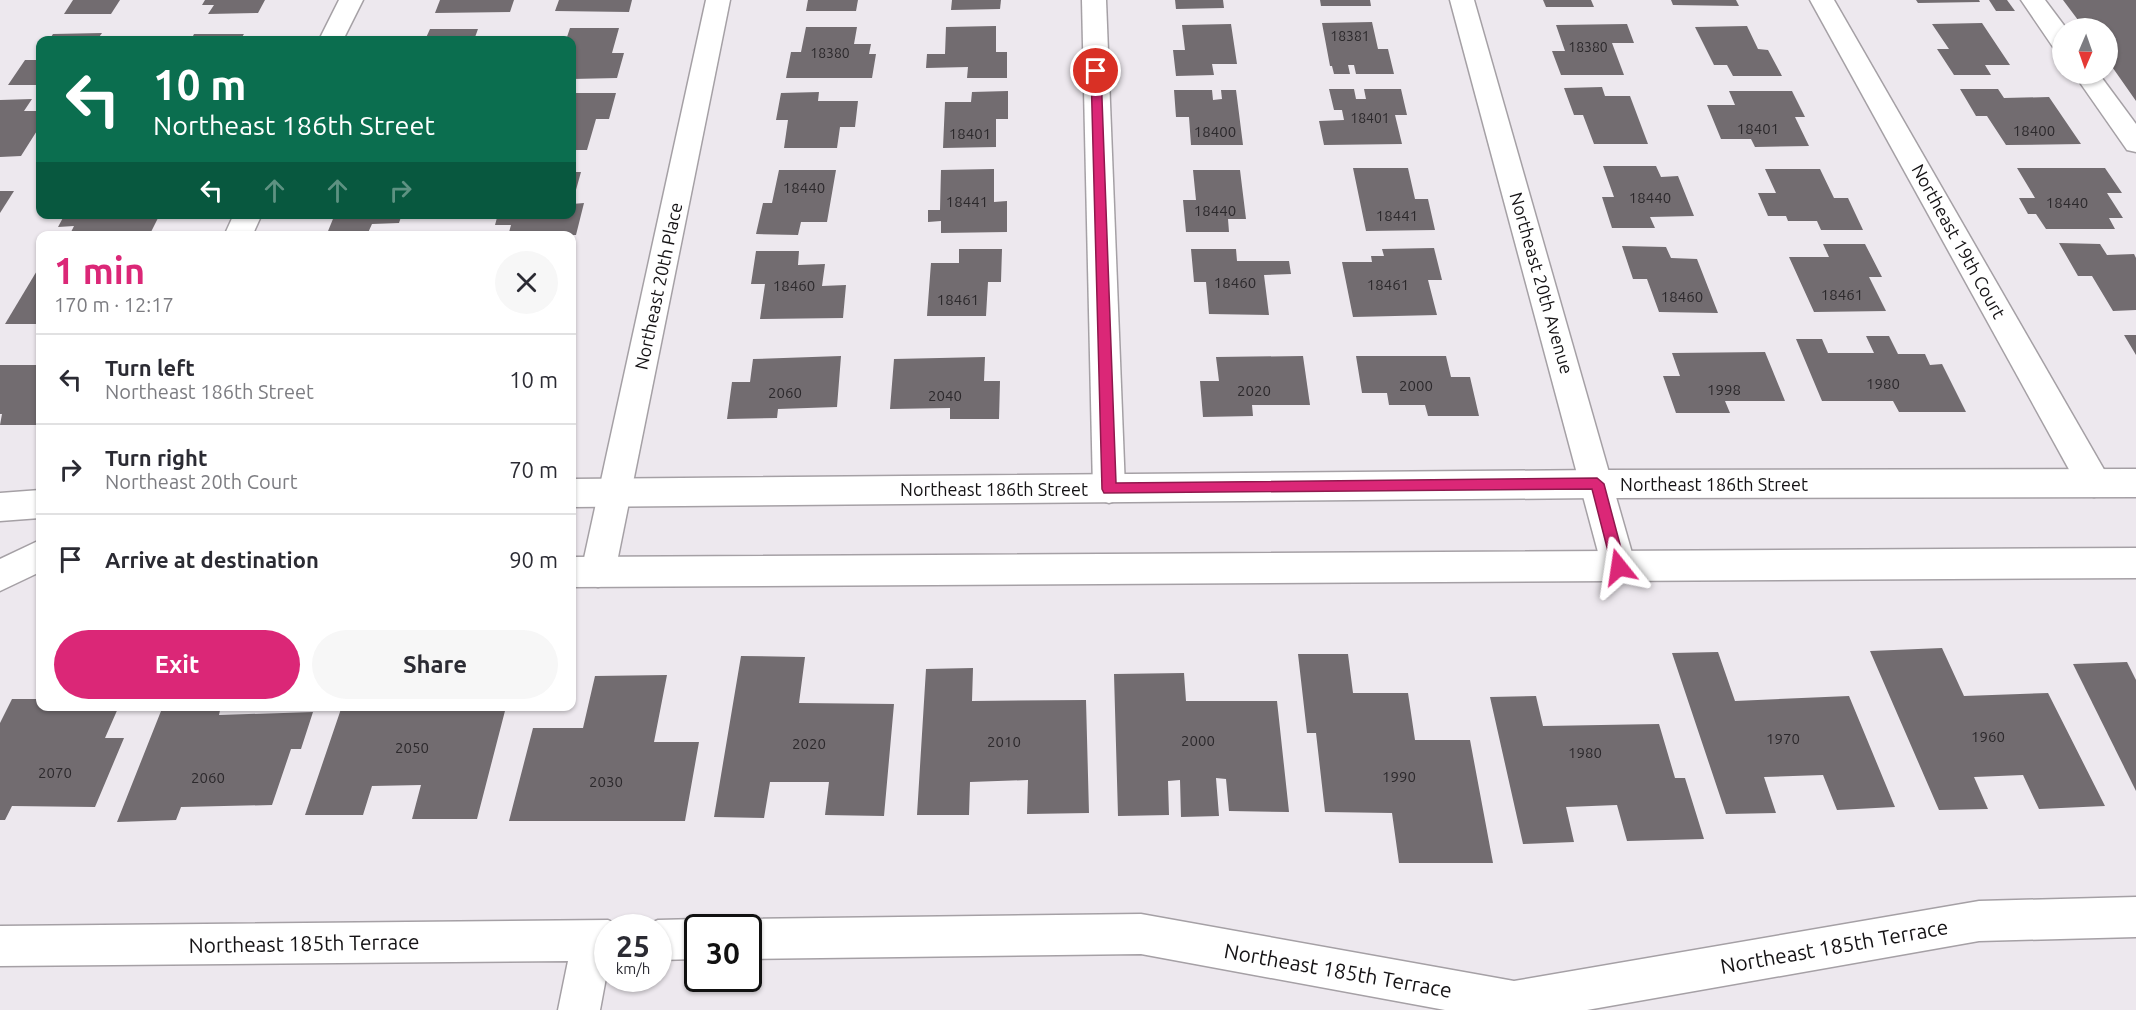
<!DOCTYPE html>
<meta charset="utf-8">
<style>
body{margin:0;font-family:Ubuntu,sans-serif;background:#f7f7f7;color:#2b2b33;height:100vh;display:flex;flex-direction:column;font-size:22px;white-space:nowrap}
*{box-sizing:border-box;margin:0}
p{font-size:20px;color:#7c7c81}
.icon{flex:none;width:33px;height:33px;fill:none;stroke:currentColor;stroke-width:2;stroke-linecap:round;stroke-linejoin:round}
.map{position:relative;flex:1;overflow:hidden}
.drawer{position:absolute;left:36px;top:231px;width:540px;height:480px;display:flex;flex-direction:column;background:#fff;border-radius:12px;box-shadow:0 2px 4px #0004}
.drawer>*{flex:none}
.top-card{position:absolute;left:36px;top:36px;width:540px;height:183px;border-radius:12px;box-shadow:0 2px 4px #0004;background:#0b6e4f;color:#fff;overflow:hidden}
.needle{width:39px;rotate:182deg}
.tools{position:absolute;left:2052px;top:18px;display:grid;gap:12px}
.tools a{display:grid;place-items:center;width:66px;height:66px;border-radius:50%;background:#fff;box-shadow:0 2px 4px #0004;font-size:30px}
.speed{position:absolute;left:594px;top:914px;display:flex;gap:12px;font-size:30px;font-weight:700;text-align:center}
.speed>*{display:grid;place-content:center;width:78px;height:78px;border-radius:50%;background:#fff;box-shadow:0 2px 4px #0004;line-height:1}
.speed small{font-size:15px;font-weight:400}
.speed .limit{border:3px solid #111;border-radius:9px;background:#fff;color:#111}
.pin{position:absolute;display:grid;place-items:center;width:51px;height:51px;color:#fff;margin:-26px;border:3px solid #fff;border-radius:50%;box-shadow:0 2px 6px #0007}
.me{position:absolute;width:66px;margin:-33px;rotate:345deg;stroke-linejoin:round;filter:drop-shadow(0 0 4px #0008)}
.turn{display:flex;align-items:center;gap:21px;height:126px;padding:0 18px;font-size:27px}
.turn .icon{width:78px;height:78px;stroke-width:2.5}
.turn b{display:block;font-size:42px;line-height:51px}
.lanes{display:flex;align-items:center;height:57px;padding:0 18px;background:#0003;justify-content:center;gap:30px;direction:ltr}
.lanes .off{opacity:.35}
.round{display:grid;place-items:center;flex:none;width:63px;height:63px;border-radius:32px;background:#f7f7f7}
.headline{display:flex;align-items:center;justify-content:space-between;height:102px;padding:0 18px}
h1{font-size:36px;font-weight:700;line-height:45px;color:#db2777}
.cta{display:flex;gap:12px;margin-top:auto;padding:12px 18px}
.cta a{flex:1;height:69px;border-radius:36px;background:#db2777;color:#fff;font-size:24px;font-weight:700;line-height:69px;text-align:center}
.cta a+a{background:#f7f7f7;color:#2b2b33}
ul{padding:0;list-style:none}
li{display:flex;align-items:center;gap:18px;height:90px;padding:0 18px;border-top:2px solid #e1e1e2}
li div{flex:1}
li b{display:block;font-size:22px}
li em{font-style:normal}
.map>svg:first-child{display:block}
.building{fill:#726c70}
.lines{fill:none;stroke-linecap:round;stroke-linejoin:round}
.minor-casing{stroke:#a5a0a5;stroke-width:3}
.primary-casing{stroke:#a5a0a5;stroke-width:3}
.minor{fill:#fff;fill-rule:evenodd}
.primary{fill:#fff;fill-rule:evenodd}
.route{fill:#db2777;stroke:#8e194d;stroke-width:1.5}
.labels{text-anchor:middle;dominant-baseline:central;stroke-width:4.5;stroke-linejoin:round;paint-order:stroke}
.far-number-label{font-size:14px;fill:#2c292c}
.number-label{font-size:15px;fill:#2c292c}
.street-label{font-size:18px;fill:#151315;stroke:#fff}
.near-street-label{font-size:21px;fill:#151315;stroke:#fff}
</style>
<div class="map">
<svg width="2136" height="1010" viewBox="0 0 2136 1010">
<rect width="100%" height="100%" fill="#ede8ee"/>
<g class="building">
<polygon points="73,0 120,0 111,14 64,14"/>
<polygon points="205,0 265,0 258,13 208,14 214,5 202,5"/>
<polygon points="440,0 514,0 510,12 435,13"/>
<polygon points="559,0 632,0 629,12 555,11"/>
<polygon points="808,0 858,0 856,11 806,11"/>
<polygon points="952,0 1001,0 1000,9 951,10"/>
<polygon points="1175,0 1223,0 1224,8 1176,9"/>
<polygon points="1320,0 1370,0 1371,6 1321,6"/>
<polygon points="1543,0 1591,0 1594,7 1546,7"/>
<polygon points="1671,0 1736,0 1739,6 1673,5"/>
<polygon points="1916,0 1979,0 1980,2 1918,3"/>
<polygon points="1989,0 2007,0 2015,11 1996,11"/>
<polygon points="2063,0 2136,0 2136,101 2108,61 2108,28 2084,28"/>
<polygon points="1372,22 1378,49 1388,49 1394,74 1356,74 1354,65 1348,65 1350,74 1334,74 1332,66 1330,66 1322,23"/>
<polygon points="1982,23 2010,65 1985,65 1991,75 1954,75 1937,49 1949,49 1932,24"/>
<polygon points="1231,24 1237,64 1212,64 1214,75 1176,76 1173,50 1185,50 1182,25"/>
<polygon points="1627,24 1634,43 1612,43 1624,75 1561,75 1552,51 1565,51 1556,25"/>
<polygon points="996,26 996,52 1007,52 1007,78 967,78 968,67 926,68 927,54 945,54 946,27"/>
<polygon points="1747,26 1758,49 1768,50 1782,76 1733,76 1727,65 1714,65 1695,27"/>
<polygon points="806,27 857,27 854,44 871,44 869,54 876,54 872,78 786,78 791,52 801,52"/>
<polygon points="570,28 619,28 612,53 624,53 617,78 572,79 572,40 566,40"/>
<polygon points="430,29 478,29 474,40 425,40"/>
<polygon points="102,33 97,40 49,40 53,34"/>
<polygon points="194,34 244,34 240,40 191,40"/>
<polygon points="40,53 40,85 8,85 25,60 36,60"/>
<polygon points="1602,87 1605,96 1630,96 1648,144 1594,144 1583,115 1574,115 1564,88"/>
<polygon points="1329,89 1354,89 1356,99 1366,99 1364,89 1401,89 1407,115 1395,115 1402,144 1324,145 1319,121 1344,120 1342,110 1334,110"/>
<polygon points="1960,89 1998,89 2004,98 2049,97 2081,144 2006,145 1987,116 1976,116"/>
<polygon points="1174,90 1212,90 1213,100 1222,99 1221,90 1236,90 1243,145 1191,145 1189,117 1176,117"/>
<polygon points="1008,91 1008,119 996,119 996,147 943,148 945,102 971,102 972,92"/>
<polygon points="1729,91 1792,91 1805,117 1795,117 1809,146 1755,147 1751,139 1721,139 1707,105 1735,105"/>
<polygon points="819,92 818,101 858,101 855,127 840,127 837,148 784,148 788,120 776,120 781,93"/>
<polygon points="572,93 616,93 609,119 596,119 587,150 572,150"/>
<polygon points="32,99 24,111 40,111 40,126 21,156 0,157 0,100"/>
<polygon points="1603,166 1656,166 1661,177 1678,176 1694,216 1650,217 1655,228 1612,228 1602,197 1614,197"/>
<polygon points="1353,168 1408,168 1415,199 1428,199 1435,230 1366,231"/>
<polygon points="2017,168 2105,168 2122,193 2107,193 2123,218 2109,218 2115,229 2046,229 2036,214 2028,214 2019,198 2035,198"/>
<polygon points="994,169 994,202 1007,201 1007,232 941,233 941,221 928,222 928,210 940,210 941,170"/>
<polygon points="1765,169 1820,169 1834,198 1848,198 1863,230 1821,230 1817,221 1788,221 1786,216 1768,216 1758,193 1776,193"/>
<polygon points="779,170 836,170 827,222 801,222 798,235 756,234 763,203 772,203"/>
<polygon points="1193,170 1240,170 1246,219 1228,219 1229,232 1186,232 1183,200 1196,200"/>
<polygon points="572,172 581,172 572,204 584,203 576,235 508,236 511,225 495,225 498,214 572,214"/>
<polygon points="0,191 14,191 0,213"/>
<polygon points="65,214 160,214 149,236 69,236 74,226 58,227"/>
<polygon points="335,214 402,214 399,223 372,224 367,235 326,236"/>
<polygon points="2059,243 2100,244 2107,255 2134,254 2136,258 2136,310 2113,311 2092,276 2078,276"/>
<polygon points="1823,244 1865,244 1882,277 1869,277 1886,311 1814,312 1789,257 1829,257"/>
<polygon points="1622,246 1666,247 1671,258 1697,259 1718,313 1659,312 1647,279 1633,279"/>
<polygon points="1434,248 1442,280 1428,280 1437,315 1353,317 1342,262 1372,262 1371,256 1384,256 1382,249"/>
<polygon points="959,249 1002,249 1001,282 988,282 986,316 927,316 931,263 959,263"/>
<polygon points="1191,249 1236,249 1237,261 1289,261 1291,274 1264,275 1269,315 1209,314 1206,282 1194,282"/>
<polygon points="756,251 799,251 798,265 825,264 822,286 846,285 843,318 760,319 765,284 751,284"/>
<polygon points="38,269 40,269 40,324 5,324"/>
<polygon points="2124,335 2136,335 2136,355"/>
<polygon points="1866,336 1889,336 1898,354 1925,354 1930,365 1942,364 1966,412 1899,412 1893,401 1822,401 1796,339 1822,339 1828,353 1874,353"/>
<polygon points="1765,352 1785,401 1725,401 1730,413 1676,413 1663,376 1680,376 1672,353"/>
<polygon points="841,356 837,407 778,409 777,418 727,419 732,382 750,382 753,359"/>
<polygon points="1303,356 1310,405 1252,405 1253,416 1203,417 1200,381 1219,381 1216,357"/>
<polygon points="1356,356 1446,356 1451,377 1470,377 1479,416 1428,416 1425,405 1389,405 1387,393 1362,393"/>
<polygon points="985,357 984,381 1000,381 999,419 950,419 950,408 890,409 894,359"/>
<polygon points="0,365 40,365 40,425 0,425 2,414 0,414"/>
<polygon points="1942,648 1964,696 2048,693 2105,806 2039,809 2023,775 1974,777 1988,809 1939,810 1870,651"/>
<polygon points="1718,652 1735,701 1849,696 1895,807 1837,810 1823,775 1764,777 1776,813 1726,814 1672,653"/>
<polygon points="1298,654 1348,654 1353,693 1408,693 1415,740 1470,740 1493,863 1399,863 1392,813 1325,812 1316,733 1307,733"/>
<polygon points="741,656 805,657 799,703 894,704 884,816 825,815 829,782 770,782 764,818 714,817"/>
<polygon points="2127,662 2136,680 2136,791 2073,664"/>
<polygon points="973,668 972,701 1086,700 1089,813 1027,814 1028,780 970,782 969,815 917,815 926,669"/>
<polygon points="1184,673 1186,701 1277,701 1289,812 1229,811 1226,779 1216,778 1219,816 1181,817 1180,780 1168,781 1169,815 1118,816 1114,674"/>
<polygon points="667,675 654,742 699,742 685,821 509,821 533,728 583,728 595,676"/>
<polygon points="1536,696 1543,726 1659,724 1675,778 1685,778 1704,839 1627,841 1617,805 1566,807 1574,842 1523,844 1490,697"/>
<polygon points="12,699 40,699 40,706 119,706 105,738 124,738 95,807 12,806 5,820 0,820 0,723"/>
<polygon points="163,706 221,706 219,715 313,712 301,749 291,749 272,805 181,807 176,820 117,822"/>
<polygon points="342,706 506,707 477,819 412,819 421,785 372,786 363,815 305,815"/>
</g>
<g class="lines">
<g class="minor-casing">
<g id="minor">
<polygon points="339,0 363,0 343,40 319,40"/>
<polygon points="706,0 730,0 615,572 610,583 598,587 586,583 581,572"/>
<polygon points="1082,0 1106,0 1125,489 1121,499 1109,503 1097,499 1093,489"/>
<polygon points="1450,0 1474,0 1636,567 1631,578 1619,582 1607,578 1602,567"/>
<polygon points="1810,0 1834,0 2106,473 2110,483 2106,493 2094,497 2082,493"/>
<polygon points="2021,0 2045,0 2066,28 2062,28 2062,49 2053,47"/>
<polygon points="2074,74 2099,74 2136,124 2136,152 2127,150"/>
<polygon points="234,214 262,214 252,236 224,236"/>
<polygon points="2136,897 2136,937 1979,941 1587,1010 1445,1010 1141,954 748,959 748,927 733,927 748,919 1141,914 1514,981 1979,901"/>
<polygon points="698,919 713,927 698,927 698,959 658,960 658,927 644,926 658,920"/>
<polygon points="608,920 623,927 608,927 608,967 600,1010 558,1010 568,961 0,966 0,926"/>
</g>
</g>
<g class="primary-casing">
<g id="primary">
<polygon points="2136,469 2136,497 1597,498 572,507 572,479 1597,470"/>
<polygon points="40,490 40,518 0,521 0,493"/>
<polygon points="40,540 40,572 0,591 0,559"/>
<polygon points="2136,548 2136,578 572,587 572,557"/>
</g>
</g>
<use href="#minor" class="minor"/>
<use href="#primary" class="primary"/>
</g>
<polygon class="route" points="1096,67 1101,71 1116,483 1597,478 1604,484 1626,567 1624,571 1619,573 1614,571 1612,567 1592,489 1104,493 1102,489 1091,71"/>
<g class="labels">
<g class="far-number-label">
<text x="1350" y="36">18381</text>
<text x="1588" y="47">18380</text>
<text x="830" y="53">18380</text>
<text x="1370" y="118">18401</text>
</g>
<g class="number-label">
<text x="1758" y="128">18401</text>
<text x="2034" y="130">18400</text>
<text x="1215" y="131">18400</text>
<text x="970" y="133">18401</text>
<text x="804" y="187">18440</text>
<text x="1650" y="197">18440</text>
<text x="967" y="201">18441</text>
<text x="2067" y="202">18440</text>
<text x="1215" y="210">18440</text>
<text x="1397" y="215">18441</text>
<text x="1235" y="282">18460</text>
<text x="1388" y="284">18461</text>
<text x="794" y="285">18460</text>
<text x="1842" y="294">18461</text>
<text x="1682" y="296">18460</text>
<text x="958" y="299">18461</text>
<text x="1883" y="383">1980</text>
<text x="1416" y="385">2000</text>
<text x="1724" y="389">1998</text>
<text x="1254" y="390">2020</text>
<text x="785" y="392">2060</text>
<text x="945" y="395">2040</text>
<text x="1988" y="736">1960</text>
<text x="1783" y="738">1970</text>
<text x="1198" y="740">2000</text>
<text x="1004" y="741">2010</text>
<text x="809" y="743">2020</text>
<text x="412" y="747">2050</text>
<text x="1585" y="752">1980</text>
<text x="55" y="772">2070</text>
<text x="1399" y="776">1990</text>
<text x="208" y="777">2060</text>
<text x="606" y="781">2030</text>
</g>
<g class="street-label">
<text transform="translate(1959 241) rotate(61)">Northeast 19th Court</text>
<text transform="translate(1542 283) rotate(74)">Northeast 20th Avenue</text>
<text transform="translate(658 286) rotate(-78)">Northeast 20th Place</text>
<text x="1714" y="484">Northeast 186th Street</text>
<text x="994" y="489">Northeast 186th Street</text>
</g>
<g class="near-street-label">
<text transform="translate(304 943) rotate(-1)">Northeast 185th Terrace</text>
<text transform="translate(1834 946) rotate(-10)">Northeast 185th Terrace</text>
<text transform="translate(1338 970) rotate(10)">Northeast 185th Terrace</text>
</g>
</g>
</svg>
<div class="tools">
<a><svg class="needle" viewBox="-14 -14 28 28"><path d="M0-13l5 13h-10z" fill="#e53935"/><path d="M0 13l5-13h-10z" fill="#7c7c81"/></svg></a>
</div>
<div class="speed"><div>25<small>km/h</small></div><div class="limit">30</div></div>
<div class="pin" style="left:1096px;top:71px;background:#d93025"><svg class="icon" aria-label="arrive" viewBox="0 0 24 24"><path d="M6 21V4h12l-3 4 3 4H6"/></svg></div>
<svg class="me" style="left:1619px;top:567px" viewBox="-20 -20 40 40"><path d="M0-17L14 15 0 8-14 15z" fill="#db2777" stroke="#fff" stroke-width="4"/></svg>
<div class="top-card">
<div class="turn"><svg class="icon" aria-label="left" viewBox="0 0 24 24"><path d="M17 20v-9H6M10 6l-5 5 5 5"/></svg><div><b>10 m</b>Northeast 186th Street</div></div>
<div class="lanes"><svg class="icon" aria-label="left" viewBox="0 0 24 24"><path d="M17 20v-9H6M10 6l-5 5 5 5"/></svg><svg class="icon off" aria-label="ahead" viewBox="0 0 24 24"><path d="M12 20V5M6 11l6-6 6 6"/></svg><svg class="icon off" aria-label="ahead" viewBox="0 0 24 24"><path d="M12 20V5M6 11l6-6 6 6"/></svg><svg class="icon off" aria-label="right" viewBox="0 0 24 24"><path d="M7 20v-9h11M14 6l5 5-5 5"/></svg></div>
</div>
<section class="drawer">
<div class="headline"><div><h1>1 min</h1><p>170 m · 12:17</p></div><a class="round"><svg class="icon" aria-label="close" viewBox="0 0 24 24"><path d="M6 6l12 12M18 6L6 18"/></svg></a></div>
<ul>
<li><svg class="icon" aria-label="left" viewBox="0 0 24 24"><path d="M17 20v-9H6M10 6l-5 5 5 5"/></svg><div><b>Turn left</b><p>Northeast 186th Street</p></div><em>10 m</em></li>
<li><svg class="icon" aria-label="right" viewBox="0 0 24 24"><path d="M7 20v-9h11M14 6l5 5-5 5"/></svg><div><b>Turn right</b><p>Northeast 20th Court</p></div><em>70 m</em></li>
<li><svg class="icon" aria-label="arrive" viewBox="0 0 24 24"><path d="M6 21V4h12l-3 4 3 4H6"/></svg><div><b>Arrive at destination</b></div><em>90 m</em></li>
</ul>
<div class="cta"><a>Exit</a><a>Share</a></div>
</section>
</div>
